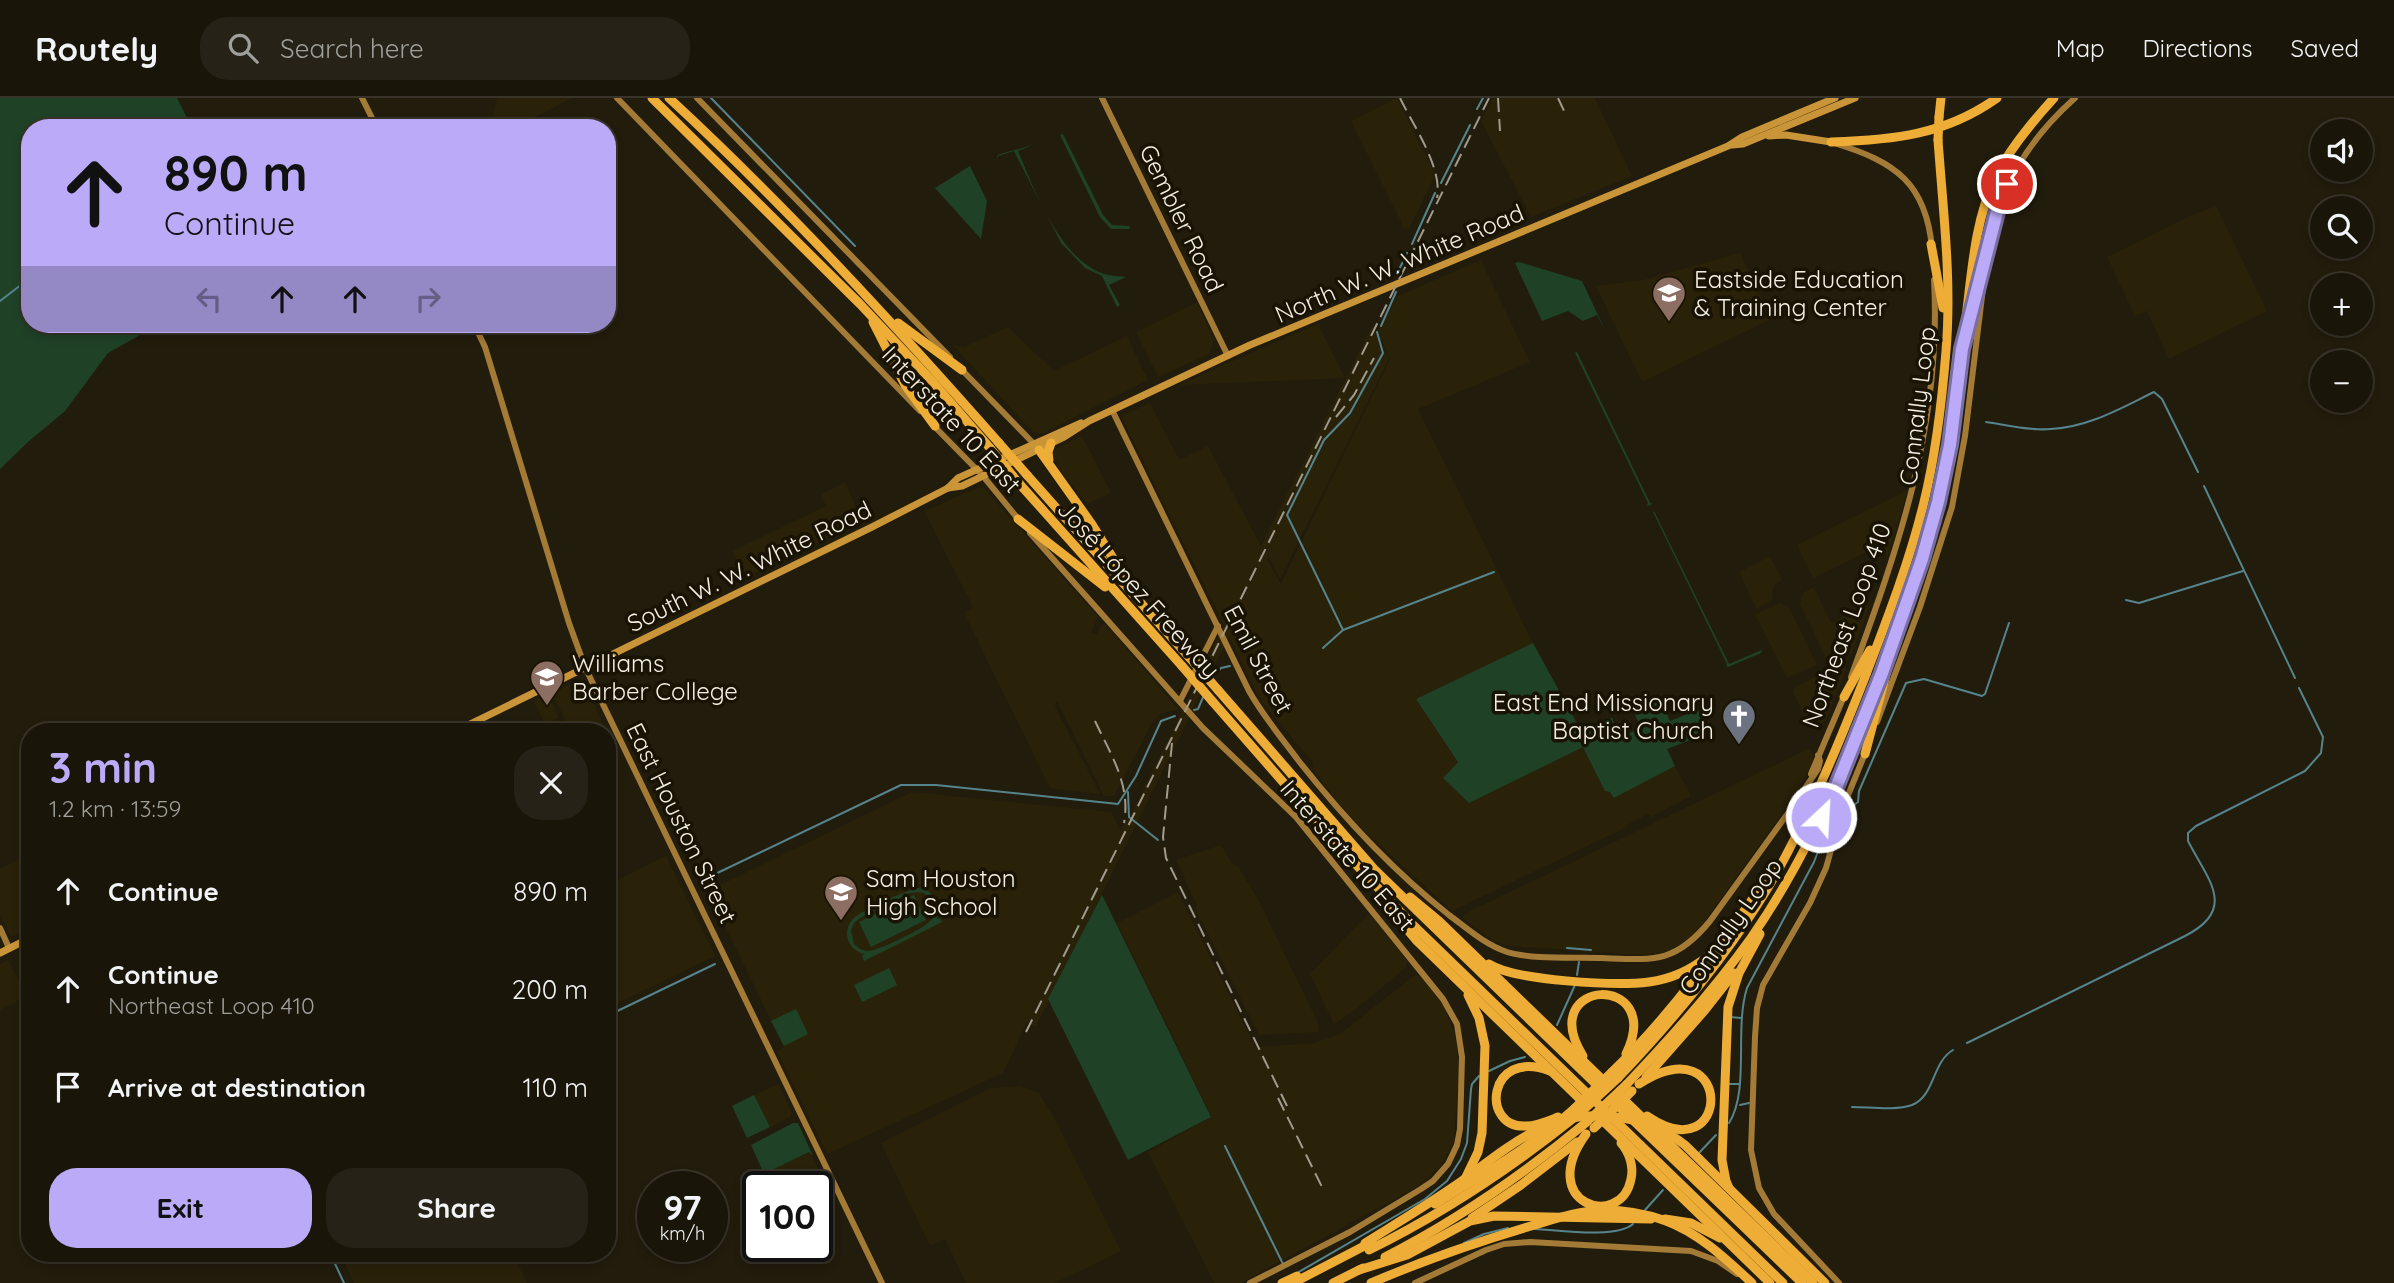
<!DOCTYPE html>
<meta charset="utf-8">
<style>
body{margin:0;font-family:Quicksand,sans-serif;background:#272217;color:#f1f3f6;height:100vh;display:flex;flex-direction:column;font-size:26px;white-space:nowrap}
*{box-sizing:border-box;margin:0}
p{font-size:23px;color:#9f9f9c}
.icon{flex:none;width:38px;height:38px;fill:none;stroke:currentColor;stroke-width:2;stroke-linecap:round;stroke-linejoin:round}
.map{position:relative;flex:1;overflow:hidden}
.side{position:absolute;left:21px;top:625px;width:595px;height:539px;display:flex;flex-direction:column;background:#1a1509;border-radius:28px;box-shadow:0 4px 10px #0003,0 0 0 2px #38342a}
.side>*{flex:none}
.banner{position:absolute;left:21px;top:21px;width:595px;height:214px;border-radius:28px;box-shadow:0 4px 10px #0003,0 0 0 2px #38342a;background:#baaaf7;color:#111;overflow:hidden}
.buttons{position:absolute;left:2310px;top:21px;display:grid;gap:14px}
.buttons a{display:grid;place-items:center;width:63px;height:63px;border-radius:50%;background:#1a1509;box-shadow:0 4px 10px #0003,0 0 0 2px #38342a;font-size:35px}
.speed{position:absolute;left:637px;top:1073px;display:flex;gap:14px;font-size:35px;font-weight:700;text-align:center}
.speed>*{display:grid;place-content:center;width:91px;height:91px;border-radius:50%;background:#1a1509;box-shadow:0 4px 10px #0003,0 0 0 2px #38342a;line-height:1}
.speed small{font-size:18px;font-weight:400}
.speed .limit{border:4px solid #111;border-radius:10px;background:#fff;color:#111}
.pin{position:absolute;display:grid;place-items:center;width:60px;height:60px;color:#fff;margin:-30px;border:4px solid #fff;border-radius:50%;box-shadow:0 2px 7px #0007}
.me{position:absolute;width:77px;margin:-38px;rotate:25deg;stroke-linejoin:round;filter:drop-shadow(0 0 5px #0008)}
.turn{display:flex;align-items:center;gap:24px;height:147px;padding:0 28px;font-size:32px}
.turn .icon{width:91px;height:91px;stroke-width:2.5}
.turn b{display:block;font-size:49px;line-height:60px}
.lanes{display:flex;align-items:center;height:66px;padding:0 28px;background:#0003;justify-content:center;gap:35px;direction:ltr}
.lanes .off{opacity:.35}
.round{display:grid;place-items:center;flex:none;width:74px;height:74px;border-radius:28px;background:#272217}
.summary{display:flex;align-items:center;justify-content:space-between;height:119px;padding:0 28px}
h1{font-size:42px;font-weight:700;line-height:52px;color:#baaaf7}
.button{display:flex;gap:14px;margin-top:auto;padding:14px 28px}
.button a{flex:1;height:80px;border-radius:28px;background:#baaaf7;color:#111;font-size:28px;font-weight:700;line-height:80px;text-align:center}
.button a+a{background:#272217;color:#f1f3f6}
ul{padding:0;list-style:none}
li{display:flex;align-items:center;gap:21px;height:98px;padding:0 28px}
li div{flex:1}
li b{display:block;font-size:26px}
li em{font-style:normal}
header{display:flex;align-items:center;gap:42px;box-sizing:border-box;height:98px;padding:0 35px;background:#1a1509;border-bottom:2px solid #38342a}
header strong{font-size:33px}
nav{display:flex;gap:38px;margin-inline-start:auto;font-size:24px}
.search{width:490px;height:63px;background:#272217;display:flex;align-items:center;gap:18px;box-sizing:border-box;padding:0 24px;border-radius:28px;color:#9f9f9c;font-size:26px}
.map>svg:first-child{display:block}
.built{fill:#2a2109}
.green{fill:#1f4227;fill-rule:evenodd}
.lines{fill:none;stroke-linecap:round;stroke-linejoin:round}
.stream{stroke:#56848c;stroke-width:2}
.secondary{stroke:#a47b36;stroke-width:6}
.primary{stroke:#ca9538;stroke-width:7}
.highway{stroke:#edad37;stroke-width:9}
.rail{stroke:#a09b8e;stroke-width:2;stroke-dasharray:14 7;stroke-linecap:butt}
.highway-bridge{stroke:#edad37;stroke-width:9}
.route-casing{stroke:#796ea1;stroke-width:18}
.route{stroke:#baaaf7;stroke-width:12}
.labels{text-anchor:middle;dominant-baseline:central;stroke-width:7;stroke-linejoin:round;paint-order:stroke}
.street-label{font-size:24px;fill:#f3efe4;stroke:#191304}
.poi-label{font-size:24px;fill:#f3efe4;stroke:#191304;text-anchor:start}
</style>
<header>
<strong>Routely</strong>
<div class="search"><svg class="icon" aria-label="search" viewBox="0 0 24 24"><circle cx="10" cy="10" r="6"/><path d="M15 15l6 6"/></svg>Search here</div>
<nav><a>Map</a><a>Directions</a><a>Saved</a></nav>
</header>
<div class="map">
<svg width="2394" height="1185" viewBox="0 0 2394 1185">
<rect width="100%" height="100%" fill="#221c0c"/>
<g class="built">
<polygon points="497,0 572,0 513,30 501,30 493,16"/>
<polygon points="1397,0 1435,77 1409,131 1404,130 1351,23"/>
<polygon points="1493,0 1595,0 1632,78 1531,119 1481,23"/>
<polygon points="2216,108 2267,213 2169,261 2147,213 2135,218 2107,159 2192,117"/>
<polygon points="1740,155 1771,221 1642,284 1596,188 1643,182"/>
<polygon points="1481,162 1530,264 1418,311 1533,545 1416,601 1502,688 1584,648 1605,692 1610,693 1614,700 1675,668 1691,698 1651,719 1648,716 1627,727 1627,729 1452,813 1359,728 1340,707 1313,671 1312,663 1261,603 1229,539 1036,929 1027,924 1003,975 827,1056 777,953 784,949 708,793 912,694 1111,714 1120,732 1132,715 1224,527 1121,318 1150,305 1179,362 1208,348 1261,448 1372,228 1389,261 1280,481 1269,459 1267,461 1281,486 1390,261 1377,233 1398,198"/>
<polygon points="1197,204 1214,243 1209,256 1158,279 1136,234"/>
<polygon points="1318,226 1345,280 1179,287 1230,264"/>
<polygon points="1008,229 1054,273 1127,238 1148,282 1042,336 1033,334 953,247 964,249"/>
<polygon points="1082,338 1111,395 1087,406 1061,373 1053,357 1056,351"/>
<polygon points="845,384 862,423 745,480 732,453 826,408 821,396"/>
<polygon points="980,389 984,390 1098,519 1091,534 1097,536 1101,528 1105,526 1179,612 1161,615 1153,623 1114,698 1104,698 1057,603 1055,608 1100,696 1050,690 964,515 973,509 924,413"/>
<polygon points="1908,392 1888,457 1865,455 1813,480 1797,447"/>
<polygon points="1770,458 1782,482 1774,487 1772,496 1773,502 1756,511 1739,474"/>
<polygon points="1814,489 1831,525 1869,508 1852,556 1843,556 1827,562 1800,506 1803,495"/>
<polygon points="1780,505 1789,509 1817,567 1787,580 1755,516"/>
<polygon points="1837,568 1845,568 1846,572 1825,623 1811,630 1793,594 1795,589"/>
<polygon points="572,585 585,589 607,634 571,633 552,595"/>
<polygon points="548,597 559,620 545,626 534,603"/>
<polygon points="1808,651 1813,655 1813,665 1795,698 1702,827 1694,837 1667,854 1644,857 1509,848 1495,844 1463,821 1464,816"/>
<polygon points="1221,747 1232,765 1239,770 1258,801 1319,927 1318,934 1259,937 1195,810 1197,808 1176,762"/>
<polygon points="30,756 30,830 11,839 0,817 0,771"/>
<polygon points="666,758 715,858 607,910 607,787"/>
<polygon points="1178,794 1255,949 1314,945 1340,936 1415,877 1421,879 1444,908 1454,934 1457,950 1459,974 1454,1043 1440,1069 1420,1087 1241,1185 1214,1185 1148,1054 1212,1019 1117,825"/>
<polygon points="1369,815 1407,862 1406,869 1356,911 1334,926 1310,876"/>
<polygon points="8,862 27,898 0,912 0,866"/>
<polygon points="776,987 779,987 792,1015 790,1019 770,1029 754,997"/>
<polygon points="1020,988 1039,995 1056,1023 1121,1153 1055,1185 966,1185 945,1141 930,1148 881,1045 991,990"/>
<polygon points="810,1054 834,1104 817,1112 817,1088 771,1088 764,1076"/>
<polygon points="340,1155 513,1155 527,1185 354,1185"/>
</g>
<g class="green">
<polygon points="0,0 177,0 192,30 30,30 30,226 151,226 140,237 108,255 65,313 28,344 0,371"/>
<polygon points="1063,36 1103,117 1112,127 1129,128 1130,131 1111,131 1100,119 1060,37"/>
<path d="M1033 47 1018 53C1033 89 1055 147 1090 169 1101 177 1113 178 1126 179L1109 187 1120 207 1117 209 1102 178 1085 170 1061 145 1014 53 998 58 997 61V58L1000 56Z"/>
<polygon points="970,68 987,103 981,141 935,90"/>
<polygon points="1519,164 1582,183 1606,234 1597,217 1583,223 1568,213 1542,223 1515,165"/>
<polygon points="1577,254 1650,405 1653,406 1647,408 1648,405 1575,255"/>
<polygon points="1654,413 1729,566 1762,552 1761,555 1728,569 1726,567 1727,566 1653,414"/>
<polygon points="1533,545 1581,633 1612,620 1620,639 1641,630 1633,612 1660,601 1670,623 1698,612 1709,635 1667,651 1675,668 1614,700 1610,694 1605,693 1583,649 1469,705 1443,680 1458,664 1416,601"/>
<path d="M918 790C935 793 942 805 937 821L940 820 942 824 864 863 862 858 864 856C857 854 851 850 848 842 846 835 847 827 853 821 860 813 907 792 918 790ZM921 794C934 799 942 814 929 824 921 832 878 853 868 853 862 853 858 850 854 846L851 833 854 825 860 820 910 795Z"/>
<polygon points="914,797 926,822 871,849 859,824"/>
<polygon points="1102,797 1211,1019 1128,1062 1048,901"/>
<polygon points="889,870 897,887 862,904 854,887"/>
<polygon points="796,911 808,936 784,948 771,923"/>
<polygon points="754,997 770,1029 747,1040 732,1008"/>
<polygon points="793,1025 798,1025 813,1058 809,1054 764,1076 751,1047"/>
</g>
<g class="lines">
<g class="stream">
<polyline points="711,0 855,148"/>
<polyline points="1477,11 1483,0"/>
<polyline points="1441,85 1470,27"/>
<polyline points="1412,146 1435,95"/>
<polyline points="1397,176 1407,155"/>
<polyline points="0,203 30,180"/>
<polyline points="1381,228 1396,194"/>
<path d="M1986 324C2007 327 2030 333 2051 331 2089 329 2121 310 2154 294L2162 301 2198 374"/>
<polyline points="2204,388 2295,580"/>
<polyline points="2126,502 2139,505 2243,473"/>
<polyline points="1343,532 1287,417 1324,342 1350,315 1383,255 1377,234"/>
<polyline points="1323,550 1343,532 1494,474"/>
<polyline points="1212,580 1221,570 1230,568"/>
<polyline points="1194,612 1198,611 1204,597"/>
<polyline points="1128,694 1129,719 1158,742"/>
<polyline points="1854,707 1858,704 1859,693 1906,585 1924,581 1982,598 1985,596 2009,525"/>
<polyline points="709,779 901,687 936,687 1118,706 1136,678 1161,623 1175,618"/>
<polyline points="1567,850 1591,852"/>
<polyline points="1577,877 1579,864"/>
<polyline points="607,918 715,866"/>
<polyline points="1730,919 1741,920"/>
<polyline points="1557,927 1575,887"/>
<path d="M1967 945 2185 838C2238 811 2208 782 2188 743V735L2196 728 2305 673 2321 655 2323 639 2299 590"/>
<polyline points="1489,973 1510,963 1525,959"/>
<polyline points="1727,986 1739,986"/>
<polyline points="1740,1007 1749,1005"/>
<path d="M1852 1009C1870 1009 1895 1013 1912 1007 1935 998 1932 964 1953 952"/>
<path d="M1729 1025C1750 992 1734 931 1747 890L1814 764 1853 663"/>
<polyline points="1225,1048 1283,1166"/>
<polyline points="1698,1056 1716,1037"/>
<polyline points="1645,1112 1663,1092"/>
<path d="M1535 1131C1558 1132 1616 1141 1633 1126"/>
<polyline points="1464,1145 1484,1136 1508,1130"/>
<polyline points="330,1155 344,1185"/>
<polyline points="1297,1175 1425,1101 1447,1083 1461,1061 1467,1045 1471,991 1472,986 1479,978"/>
</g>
<g class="secondary">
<polyline points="362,0 377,30"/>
<polyline points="617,0 920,313"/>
<polyline points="697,0 950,259"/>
<polyline points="1102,0 1228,258"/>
<path d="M1837 46C1895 64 1926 85 1932 150"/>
<path d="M1989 146C2001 86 2030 40 2075 0"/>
<polyline points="474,226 485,249 569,525 585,569 882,1185"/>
<polyline points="960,270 1035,347"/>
<path d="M1112 312 1249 593C1263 618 1281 639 1298 662 1343 719 1392 772 1449 817 1468 831 1484 846 1507 854 1533 862 1574 859 1602 860 1653 862 1675 866 1710 823L1791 711 1818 671 1820 663 1818 657"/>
<polyline points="932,326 983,378 1019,422"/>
<polyline points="1030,435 1203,630 1296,719 1443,901 1457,926 1462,959 1460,1031 1457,1047 1448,1066 1433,1083 1421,1091 1350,1134 1250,1185"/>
<path d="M1851 579C1899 448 1942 325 1934 182"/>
<polyline points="1180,603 1218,528"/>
<polyline points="1877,624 1920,509 1952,409 1965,338 1985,174"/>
<polyline points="1811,676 1845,596"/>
<polyline points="0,830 9,850"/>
<polyline points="1415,1185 1486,1152 1504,1146 1530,1144 1691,1153 1718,1163 1737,1176"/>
<polyline points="1839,1185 1774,1116 1759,1090 1751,1052 1755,939 1757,910 1763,887 1810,805 1826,770 1842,712 1866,653"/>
</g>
<g class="primary">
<polyline points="1769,38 1786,37 1831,44"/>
<polyline points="1732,47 1743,46 1855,0"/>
<polyline points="948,390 962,388 1064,339 1089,323 1250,247 1728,48 1742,39 1835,0"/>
<polyline points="454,634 872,429 948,390 958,380 1081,325"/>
<polyline points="0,855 30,840"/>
</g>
<g class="highway">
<polyline points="652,0 860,206 932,283 990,350"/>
<path d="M669 0C786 108 894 226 999 345"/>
<polyline points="1939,19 1941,0"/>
<path d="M1831 44C1893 42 1945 37 1997 0"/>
<polyline points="1931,146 1943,210"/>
<polyline points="1971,216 1989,143"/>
<polyline points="873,224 905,287 935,328"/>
<polyline points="898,225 962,272"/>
<polyline points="1039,352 1091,425 1129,486"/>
<polyline points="1049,362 1048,354 1051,345"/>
<polyline points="1027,377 1189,559"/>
<polyline points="1017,383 1182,568"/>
<polyline points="1018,421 1105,489"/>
<polyline points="1218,592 1374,771 1602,992"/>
<polyline points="1844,599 1870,552"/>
<polyline points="1213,604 1346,756 1411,825 1783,1185"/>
<polyline points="1865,656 1885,580"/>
<polyline points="1410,799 1439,823 1608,987"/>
<polyline points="1386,806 1417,843 1586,1007"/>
<path d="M1489 866C1515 883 1617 888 1649 884 1671 881 1691 872 1708 858"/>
<path d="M1583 958C1534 879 1666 874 1626 956"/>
<path d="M1550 973C1487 949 1480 1031 1526 1028 1537 1028 1548 1023 1558 1019"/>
<path d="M1612 974C1670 918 1717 852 1763 786"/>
<polyline points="1646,979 1705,912 1734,875"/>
<path d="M1618 980C1677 918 1733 851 1776 776 1812 711 1840 643 1867 574 1888 519 1910 462 1924 404 1936 355 1942 303 1946 253 1952 183 1943 112 1938 42"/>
<path d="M1639 986C1735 925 1732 1076 1647 1018"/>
<path d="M1626 987C1671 940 1713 893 1751 840 1802 767 1835 691 1868 609 1895 542 1921 475 1938 405 1955 340 1960 270 1968 203 1973 160 1977 119 1995 80 2010 50 2032 24 2054 0"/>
<polyline points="1618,996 1813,1185"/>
<polyline points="1612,1002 1802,1185"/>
<polyline points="1599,1019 1770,1185"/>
<path d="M1586 1036C1535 1106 1621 1133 1631 1081 1634 1068 1629 1054 1621 1045"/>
<polyline points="1466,1079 1478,1054 1482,1035 1485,948 1479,920 1468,897"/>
<polyline points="1729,1090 1726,1083 1722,1062 1728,909 1739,875 1760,836"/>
<path d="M1435 1106C1483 1076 1533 1048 1575 1010"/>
<polyline points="1472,1120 1521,1087 1577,1044"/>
<polyline points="1665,1121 1691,1125 1720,1140"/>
<path d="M1369 1152C1444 1115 1510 1071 1575 1019"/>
<path d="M1385 1159C1458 1122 1524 1076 1588 1023"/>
<polyline points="1359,1172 1407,1157 1470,1123 1494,1118 1651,1121"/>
<polyline points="1282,1185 1297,1178"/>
<polyline points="1293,1185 1372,1144"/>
<polyline points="1333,1185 1363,1170"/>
</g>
<g class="rail">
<path d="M1400 0C1413 27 1443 70 1437 100"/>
<polyline points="1498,0 1500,33"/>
<polyline points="1558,0 1565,15"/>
<polyline points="1336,319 1354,297 1374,260"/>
<path d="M1095 623C1111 657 1131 687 1124 725"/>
<polyline points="1172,645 1163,739 1166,760 1287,1008"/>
<polyline points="1026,934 1489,0"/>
<polyline points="1278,1000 1323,1091"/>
</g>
<g class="highway-bridge">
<polyline points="1938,42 1939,19"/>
<polyline points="999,345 1027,377"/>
<polyline points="990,350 1017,383"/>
<polyline points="1189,559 1218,592"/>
<polyline points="1182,568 1213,604"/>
<polyline points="1575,1010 1612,974"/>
<polyline points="1579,1016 1618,980"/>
<polyline points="1591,1020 1626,987"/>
<polyline points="1594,1030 1632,993"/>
<path d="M1365 1145C1397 1125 1429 1106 1459 1085 1485 1066 1510 1045 1539 1031 1585 1008 1645 1016 1685 1047L1825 1185"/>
<path d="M1371 1185C1422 1163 1477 1144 1531 1128 1555 1121 1578 1113 1603 1112 1623 1112 1647 1116 1666 1123 1699 1135 1727 1162 1752 1185"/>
</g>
</g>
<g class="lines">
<g class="route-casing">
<polyline id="route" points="1821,719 1833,697 1882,575 1922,461 1938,404 1950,347 1962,251 1999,106 2007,86"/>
</g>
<use href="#route" class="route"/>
</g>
<defs>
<g id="university-pin" transform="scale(1.75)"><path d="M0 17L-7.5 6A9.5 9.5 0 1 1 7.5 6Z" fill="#8d6e63" stroke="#191304"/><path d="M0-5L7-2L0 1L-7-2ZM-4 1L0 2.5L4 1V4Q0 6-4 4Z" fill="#fff"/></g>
<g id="church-pin" transform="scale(1.75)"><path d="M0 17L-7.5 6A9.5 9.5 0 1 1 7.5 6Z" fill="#6b7280" stroke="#191304"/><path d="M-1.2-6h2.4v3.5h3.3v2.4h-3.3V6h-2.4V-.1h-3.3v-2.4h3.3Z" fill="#fff"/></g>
<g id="school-pin" transform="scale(1.75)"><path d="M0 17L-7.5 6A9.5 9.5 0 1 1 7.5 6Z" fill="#8d6e63" stroke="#191304"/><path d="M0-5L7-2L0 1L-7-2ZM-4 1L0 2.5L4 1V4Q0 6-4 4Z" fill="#fff"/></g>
</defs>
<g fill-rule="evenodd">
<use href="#university-pin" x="1669" y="195"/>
<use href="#university-pin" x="547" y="579"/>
<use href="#church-pin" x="1739" y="618"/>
<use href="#school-pin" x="841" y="794"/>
</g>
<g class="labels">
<g class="street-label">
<text transform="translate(1182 120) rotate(64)">Gembler Road</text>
<text transform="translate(1399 165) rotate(-23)">North W. W. White Road</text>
<text transform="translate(1917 308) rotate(-83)">Connally Loop</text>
<text transform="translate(952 321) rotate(47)">Interstate 10 East</text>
<text transform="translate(749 468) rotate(-26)">South W. W. White Road</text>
<text transform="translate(1139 491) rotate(48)">José López Freeway</text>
<text transform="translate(1846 527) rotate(-70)">Northeast Loop 410</text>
<text transform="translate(1259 561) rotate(62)">Emil Street</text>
<text transform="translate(682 725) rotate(64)">East Houston Street</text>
<text transform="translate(1348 757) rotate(49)">Interstate 10 East</text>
<text transform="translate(1730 828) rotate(-55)">Connally Loop</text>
</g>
<g class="poi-label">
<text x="1694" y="181">Eastside Education<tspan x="1694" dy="28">&amp; Training Center</tspan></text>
<text x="572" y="565">Williams<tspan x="572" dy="28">Barber College</tspan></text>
<text x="1714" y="604" text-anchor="end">East End Missionary<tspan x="1714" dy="28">Baptist Church</tspan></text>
<text x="866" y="780">Sam Houston<tspan x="866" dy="28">High School</tspan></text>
</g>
</g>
</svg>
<div class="buttons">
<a><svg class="icon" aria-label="sound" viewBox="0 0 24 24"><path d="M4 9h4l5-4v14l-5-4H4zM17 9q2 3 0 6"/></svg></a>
<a><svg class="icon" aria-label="search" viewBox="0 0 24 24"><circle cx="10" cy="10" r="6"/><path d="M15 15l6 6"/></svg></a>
<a>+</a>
<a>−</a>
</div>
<div class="speed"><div>97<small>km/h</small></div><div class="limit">100</div></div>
<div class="pin" style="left:2007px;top:86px;background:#d93025"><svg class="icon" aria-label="arrive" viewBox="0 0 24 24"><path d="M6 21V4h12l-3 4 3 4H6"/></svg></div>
<svg class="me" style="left:1821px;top:719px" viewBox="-20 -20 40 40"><circle r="17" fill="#baaaf7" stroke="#fff" stroke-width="3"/><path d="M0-11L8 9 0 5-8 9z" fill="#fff"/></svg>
<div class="banner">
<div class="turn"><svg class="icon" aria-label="ahead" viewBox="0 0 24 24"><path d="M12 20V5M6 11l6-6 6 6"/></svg><div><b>890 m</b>Continue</div></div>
<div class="lanes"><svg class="icon off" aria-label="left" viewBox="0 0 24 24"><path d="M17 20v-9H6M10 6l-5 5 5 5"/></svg><svg class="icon" aria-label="ahead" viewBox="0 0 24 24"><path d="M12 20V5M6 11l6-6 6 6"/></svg><svg class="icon" aria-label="ahead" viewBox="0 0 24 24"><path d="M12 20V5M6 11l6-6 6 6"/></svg><svg class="icon off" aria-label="right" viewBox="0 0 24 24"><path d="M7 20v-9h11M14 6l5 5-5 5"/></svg></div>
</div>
<section class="side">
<div class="summary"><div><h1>3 min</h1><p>1.2 km · 13:59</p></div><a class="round"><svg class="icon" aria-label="close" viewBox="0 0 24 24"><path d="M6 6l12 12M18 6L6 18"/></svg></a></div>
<ul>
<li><svg class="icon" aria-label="ahead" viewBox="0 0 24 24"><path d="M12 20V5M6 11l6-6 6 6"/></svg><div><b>Continue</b></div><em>890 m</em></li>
<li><svg class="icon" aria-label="ahead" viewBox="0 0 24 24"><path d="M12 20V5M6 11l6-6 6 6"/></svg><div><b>Continue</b><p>Northeast Loop 410</p></div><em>200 m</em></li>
<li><svg class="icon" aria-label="arrive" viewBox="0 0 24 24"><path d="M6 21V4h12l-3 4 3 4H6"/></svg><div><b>Arrive at destination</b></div><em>110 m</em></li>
</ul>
<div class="button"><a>Exit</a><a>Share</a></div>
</section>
</div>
